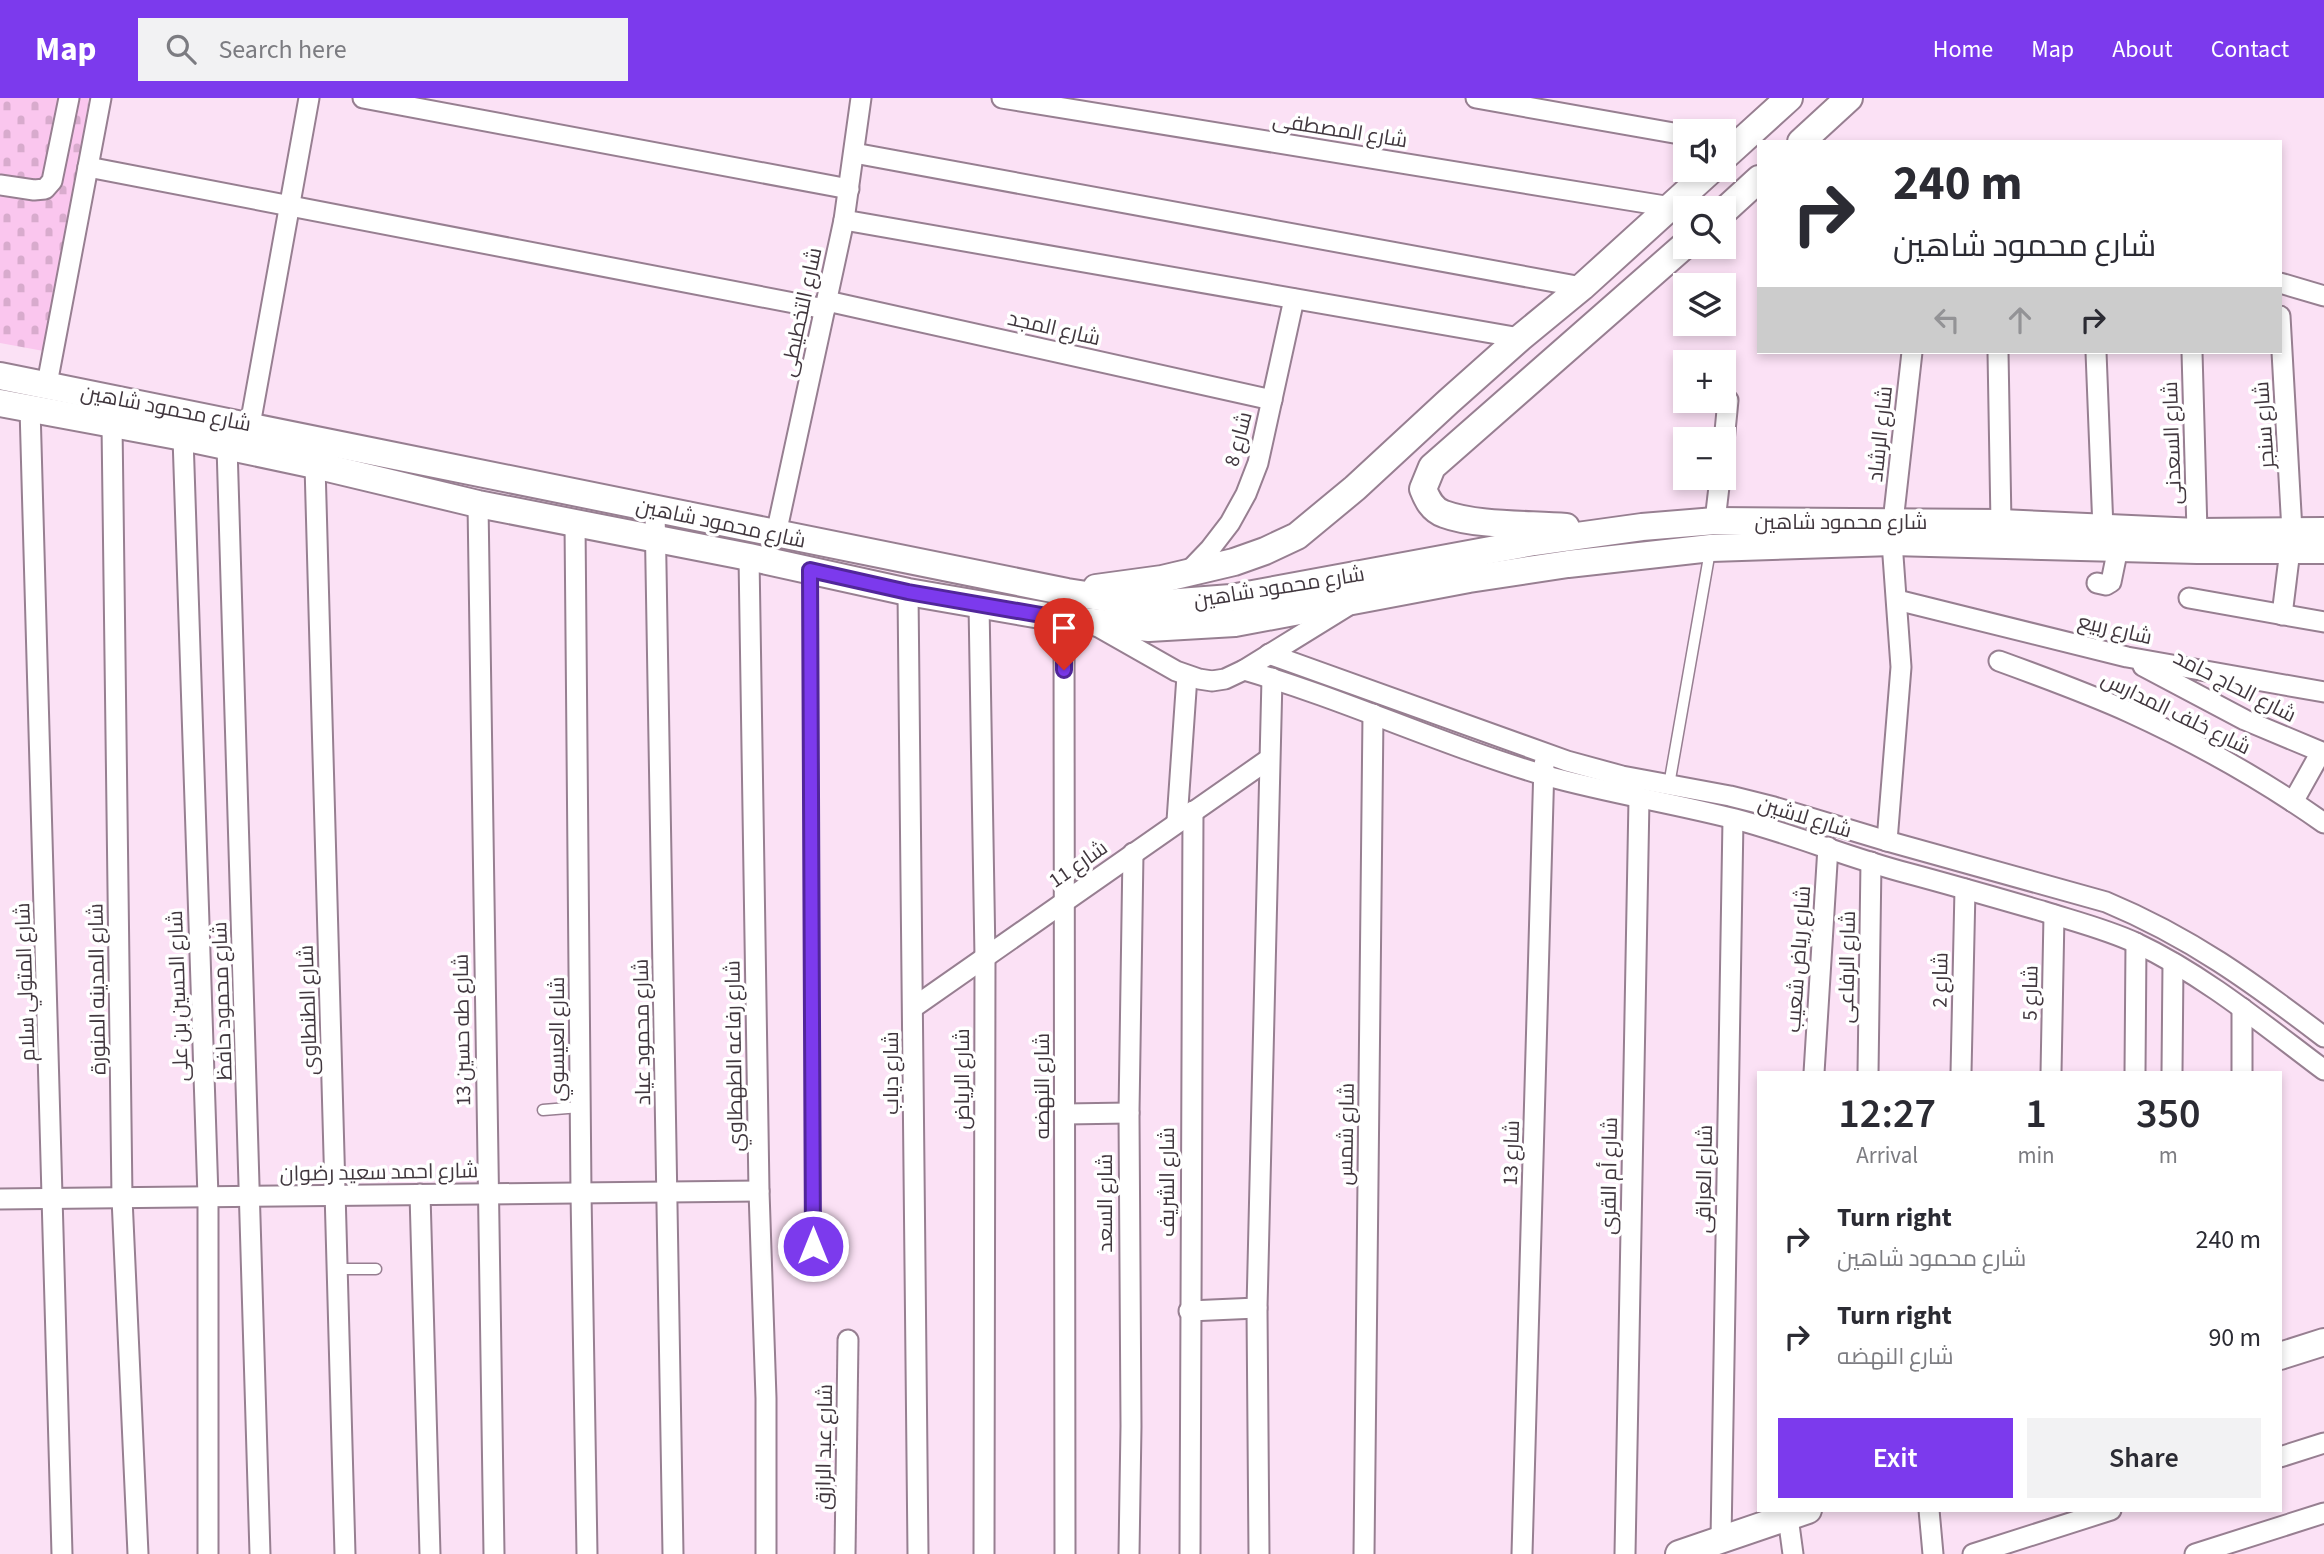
<!DOCTYPE html>
<meta charset="utf-8">
<style>
body{margin:0;font-family:"Source Sans 3",Cairo,sans-serif;background:#f2f2f3;color:#2b2b33;height:100vh;display:flex;flex-direction:column;font-size:26px;white-space:nowrap}
*{box-sizing:border-box;margin:0}
p{font-size:23px;color:#7c7c81}
.icon{flex:none;width:38px;height:38px;fill:none;stroke:currentColor;stroke-width:2;stroke-linecap:round;stroke-linejoin:round}
.map{position:relative;flex:1;overflow:hidden}
.panel{position:absolute;left:1757px;top:973px;width:525px;height:441px;display:flex;flex-direction:column;background:#fff;border-radius:0px;box-shadow:0 4px 10px #0003}
.panel>*{flex:none}
.guide{position:absolute;left:1757px;top:42px;width:525px;height:214px;border-radius:0px;box-shadow:0 4px 10px #0003;background:#fff;color:#2b2b33;overflow:hidden}
.tools{position:absolute;left:1673px;top:21px;display:grid;gap:14px}
.tools a{display:grid;place-items:center;width:63px;height:63px;border-radius:0px;background:#fff;box-shadow:0 4px 10px #0003;font-size:35px}
.pin{position:absolute;display:grid;place-items:center;width:60px;height:60px;color:#fff;margin:-72px -30px;border-radius:50% 50% 50% 0;rotate:-45deg;box-shadow:0 0 7px #0007}
.pin .icon{rotate:45deg}
.me{position:absolute;width:77px;margin:-38px;rotate:0deg;stroke-linejoin:round;filter:drop-shadow(0 0 5px #0008)}
.turn{display:flex;align-items:center;gap:24px;height:147px;padding:0 21px;font-size:32px}
.turn .icon{width:91px;height:91px;stroke-width:2.5}
.turn b{display:block;font-size:49px;line-height:60px}
.lanes{display:flex;align-items:center;height:66px;padding:0 21px;background:#0003;justify-content:center;gap:35px;direction:ltr}
.lanes .off{opacity:.35}
.eta{display:flex;justify-content:space-evenly;align-items:center;height:119px;text-align:center}
.eta b{font-size:42px;font-weight:600;line-height:49px}
.primary-button{display:flex;gap:14px;margin-top:auto;padding:14px 21px}
.primary-button a{flex:1;height:80px;border-radius:0px;background:#7c3aed;color:#fff;font-size:28px;font-weight:600;line-height:80px;text-align:center}
.primary-button a+a{background:#f2f2f3;color:#2b2b33}
ul{padding:0;list-style:none}
li{display:flex;align-items:center;gap:21px;height:98px;padding:0 21px}
li div{flex:1}
li b{display:block;font-size:26px}
li em{font-style:normal}
header{display:flex;align-items:center;gap:42px;box-sizing:border-box;height:98px;padding:0 35px;background:#7c3aed;color:#fff}
header strong{font-size:33px}
nav{display:flex;gap:38px;margin-inline-start:auto;font-size:24px}
.search{width:490px;height:63px;background:#f2f2f3;display:flex;align-items:center;gap:18px;box-sizing:border-box;padding:0 24px;border-radius:0px;color:#7c7c81;font-size:26px}
.map>svg:first-child{display:block}
.cemetery{fill:url(#cemetery-stones)}
.lines{fill:none;stroke-linecap:round;stroke-linejoin:round}
.lane-casing{stroke:#977f91;stroke-width:13}
.street-casing{stroke:#977f91;stroke-width:23}
.secondary-casing{stroke:#977f91;stroke-width:30}
.lane{stroke:#fff;stroke-width:10}
.street{stroke:#fff;stroke-width:19}
.secondary{stroke:#fff;stroke-width:26}
.route-casing{stroke:#51269a;stroke-width:18}
.route{stroke:#7c3aed;stroke-width:12}
.labels{text-anchor:middle;dominant-baseline:central;stroke-width:7;stroke-linejoin:round;paint-order:stroke}
.street-label{font-size:21px;fill:#41373e;stroke:#fff}
</style>
<header>
<strong>Map</strong>
<div class="search"><svg class="icon" aria-label="search" viewBox="0 0 24 24"><circle cx="10" cy="10" r="6"/><path d="M15 15l6 6"/></svg>Search here</div>
<nav><a>Home</a><a>Map</a><a>About</a><a>Contact</a></nav>
</header>
<div class="map">
<svg width="2324" height="1456" viewBox="0 0 2324 1456">
<defs>
<pattern id="cemetery-stones" width="16" height="16" patternUnits="userSpaceOnUse" patternTransform="scale(1.75)"><rect width="16" height="16" fill="#fac6ee"/><path d="M2 7V4a2 2 0 0 1 4 0v3zM10 15v-3a2 2 0 0 1 4 0v3z" fill="#d8abcd"/></pattern>
</defs>
<rect width="100%" height="100%" fill="#fbe1f5"/>
<polygon class="cemetery" points="0,0 89,0 49,254 0,245"/>
<g class="lines">
<g class="lane-casing">
<g id="lane">
<polyline points="810,476 813,1175"/>
<polyline points="1669,687 1710,453"/>
<polyline points="543,1012 580,1009"/>
<polyline points="337,1171 376,1171"/>
</g>
</g>
<g class="street-casing">
<g id="street">
<polyline points="363,0 849,91"/>
<polyline points="1002,0 1671,109"/>
<polyline points="1476,0 1685,37"/>
<polyline points="854,55 1582,189"/>
<polyline points="88,69 825,211"/>
<polyline points="0,87 34,92 45,91 52,83 69,0"/>
<polyline points="844,122 1520,240"/>
<polyline points="2280,185 2324,198"/>
<polyline points="827,203 1272,302"/>
<polyline points="2280,218 2292,433"/>
<polyline points="1998,254 2001,425"/>
<polyline points="2096,254 2103,431"/>
<polyline points="2192,254 2197,434"/>
<polyline points="47,286 101,0"/>
<polyline points="30,310 62,1456"/>
<polyline points="112,326 122,1100 138,1456"/>
<polyline points="250,327 309,0"/>
<polyline points="183,339 208,1099 208,1456"/>
<polyline points="1724,344 1728,302"/>
<polyline points="227,348 260,1456"/>
<polyline points="315,367 345,1456"/>
<polyline points="478,406 494,1456"/>
<polyline points="655,411 673,1456"/>
<polyline points="1715,423 1720,380"/>
<polyline points="1893,424 1912,254"/>
<polyline points="575,425 581,1095 587,1456"/>
<polyline points="776,436 844,122 861,0"/>
<polyline points="749,459 759,1093 766,1300 766,1456"/>
<polyline points="1187,475 1210,451 1230,425 1246,396 1258,365 1294,201"/>
<polyline points="2097,485 2106,487 2111,484 2118,450"/>
<polyline points="908,494 918,1456"/>
<polyline points="2189,500 2324,524"/>
<polyline points="1897,502 2127,559 2324,594"/>
<polyline points="979,506 985,859 984,1456"/>
<polyline points="2282,517 2290,452"/>
<polyline points="1064,521 1065,1456"/>
<polyline points="1095,527 1176,573 1199,581 1212,583 1225,581 1244,572 1346,509"/>
<path d="M1269 556 1567 663 1622 678 1730 698 1774 709 1887 743 2106 804C2190 839 2252 884 2324 939"/>
<path d="M1999 563C2043 579 2087 595 2129 614 2197 645 2263 682 2324 725"/>
<polyline points="2143,568 2245,622 2324,655"/>
<path d="M1244 572C1347 602 1444 648 1547 678 1609 695 1672 705 1735 721 1793 736 1849 760 1907 775 1952 787 1997 800 2042 813 2073 823 2106 831 2136 845 2204 877 2264 927 2324 972"/>
<polyline points="2293,704 2321,654"/>
<polyline points="1177,723 1187,578"/>
<polyline points="1887,743 1901,569 1892,444"/>
<polyline points="914,909 1269,661"/>
<polyline points="2242,910 2242,975"/>
<polyline points="1814,975 1828,749"/>
<polyline points="1868,975 1871,764"/>
<polyline points="1961,975 1965,791"/>
<polyline points="2051,975 2054,817"/>
<polyline points="2135,975 2136,845"/>
<polyline points="2172,975 2173,865"/>
<polyline points="1065,1016 1129,1015"/>
<polyline points="420,1096 430,1456"/>
<polyline points="0,1101 759,1093"/>
<polyline points="1189,1213 1257,1210"/>
<polyline points="2280,1359 2324,1345"/>
<polyline points="1787,1412 1793,1456"/>
<polyline points="1929,1412 1933,1456"/>
<polyline points="1721,1442 1733,721"/>
<polyline points="845,1456 848,1242"/>
<polyline points="1129,1456 1131,1328 1129,1015 1133,755"/>
<polyline points="1190,1456 1193,713"/>
<polyline points="1259,1456 1257,1210 1272,580"/>
<polyline points="1364,1456 1373,616"/>
<polyline points="1522,1456 1544,666"/>
<polyline points="1625,1456 1639,701"/>
<polyline points="1973,1456 2111,1412"/>
<polyline points="2195,1456 2324,1415"/>
</g>
</g>
<g class="secondary-casing">
<g id="secondary">
<polyline points="1801,44 1849,0"/>
<polyline points="1724,59 1789,0"/>
<polyline points="1724,113 1759,81"/>
<polyline points="0,278 1067,494 1132,504 1166,505 1231,500 1534,444 1642,429 1715,423 2001,425 2197,434 2324,433"/>
<polyline points="0,305 183,339 315,367 478,406 749,459 908,494 1064,521 1149,530 1235,525 1469,481 1568,466 1711,450 1892,444 2197,452 2324,452"/>
<path d="M1566 429C1530 426 1476 428 1444 416 1432 412 1427 401 1423 391L1432 369 1685 147"/>
<polyline points="1096,490 1162,481 1234,464 1265,453 1297,438 1355,390 1448,304 1520,240 1582,189 1711,72"/>
<polyline points="2280,1258 2324,1244"/>
<polyline points="1679,1456 1808,1412"/>
</g>
</g>
<use href="#lane" class="lane"/>
<use href="#street" class="street"/>
<use href="#secondary" class="secondary"/>
</g>
<g class="lines">
<g class="route-casing">
<polyline id="route" points="813,1148 810,472 908,494 1064,521 1064,572"/>
</g>
<use href="#route" class="route"/>
</g>
<g class="labels">
<g class="street-label">
<text transform="translate(1340 32) rotate(9)">شارع المصطفى</text>
<text transform="translate(801 214) rotate(-78)">شارع التخطيطى</text>
<text transform="translate(1054 230) rotate(13)">شارع المجد</text>
<text transform="translate(166 310) rotate(11)">شارع محمود شاهين</text>
<text transform="translate(2264 327) rotate(-94)">شارع سنجر</text>
<text transform="translate(1880 336) rotate(-84)">شارع الرشاد</text>
<text transform="translate(1238 341) rotate(-75)">شارع 8</text>
<text transform="translate(2172 345) rotate(-92)">شارع السعدنى</text>
<text x="1841" y="424">شارع محمود شاهين</text>
<text transform="translate(721 425) rotate(12)">شارع محمود شاهين</text>
<text transform="translate(1279 489) rotate(-9)">شارع محمود شاهين</text>
<text transform="translate(2115 531) rotate(13)">شارع ربيع</text>
<text transform="translate(2235 588) rotate(27)">شارع الحاج حامد</text>
<text transform="translate(2176 615) rotate(26)">شارع خلف المدارس</text>
<text transform="translate(1805 719) rotate(17)">شارع لاشين</text>
<text transform="translate(1078 766) rotate(-35)">شارع 11</text>
<text transform="translate(1798 861) rotate(-86)">شارع رياض شعيب</text>
<text transform="translate(1847 869) rotate(-89)">شارع الرفاعى</text>
<text transform="translate(1940 882) rotate(-89)">شارع 2</text>
<text transform="translate(25 884) rotate(-92)">شارع المتولي سلام</text>
<text transform="translate(97 891) rotate(-91)">شارع المدينه المنورة</text>
<text transform="translate(2030 895) rotate(-89)">شارع 5</text>
<text transform="translate(178 898) rotate(-92)">شارع الحسين بن على</text>
<text transform="translate(222 903) rotate(-92)">شارع محمود حافظ</text>
<text transform="translate(308 912) rotate(-92)">شارع الطنطاوى</text>
<text transform="translate(462 932) rotate(-91)">شارع طه حسين 13</text>
<text transform="translate(642 934) rotate(-91)">شارع محمود عياد</text>
<text transform="translate(557 941) rotate(-90)">شارع العيسوي</text>
<text transform="translate(734 958) rotate(-91)">شارع رفاعه الطهطاوي</text>
<text transform="translate(891 975) rotate(-90)">شارع دياب</text>
<text transform="translate(962 981) rotate(-90)">شارع الرياض</text>
<text transform="translate(1042 988) rotate(-90)">شارع النهضه</text>
<text transform="translate(1346 1036) rotate(-89)">شارع شمس</text>
<text transform="translate(1511 1055) rotate(-88)">شارع 13</text>
<text transform="translate(379 1074) rotate(-1)">شارع احمد سعيد رضوان</text>
<text transform="translate(1609 1078) rotate(-89)">شارع أم القرى</text>
<text transform="translate(1704 1081) rotate(-89)">شارع العراقى</text>
<text transform="translate(1167 1084) rotate(-90)">شارع الشريف</text>
<text transform="translate(1105 1105) rotate(-90)">شارع السعد</text>
<text transform="translate(824 1349) rotate(-89)">شارع عبد الرازق</text>
</g>
</g>
</svg>
<div class="tools">
<a><svg class="icon" aria-label="sound" viewBox="0 0 24 24"><path d="M4 9h4l5-4v14l-5-4H4zM17 9q2 3 0 6"/></svg></a>
<a><svg class="icon" aria-label="search" viewBox="0 0 24 24"><circle cx="10" cy="10" r="6"/><path d="M15 15l6 6"/></svg></a>
<a><svg class="icon" aria-label="layers" viewBox="0 0 24 24"><path d="M12 4l9 5-9 5-9-5zM3 14l9 5 9-5"/></svg></a>
<a>+</a>
<a>−</a>
</div>
<div class="pin" style="left:1064px;top:572px;background:#d93025"><svg class="icon" aria-label="arrive" viewBox="0 0 24 24"><path d="M6 21V4h12l-3 4 3 4H6"/></svg></div>
<svg class="me" style="left:813px;top:1148px" viewBox="-20 -20 40 40"><circle r="17" fill="#7c3aed" stroke="#fff" stroke-width="3"/><path d="M0-11L8 9 0 5-8 9z" fill="#fff"/></svg>
<div class="guide">
<div class="turn"><svg class="icon" aria-label="right" viewBox="0 0 24 24"><path d="M7 20v-9h11M14 6l5 5-5 5"/></svg><div><b>240 m</b>شارع محمود شاهين</div></div>
<div class="lanes"><svg class="icon off" aria-label="left" viewBox="0 0 24 24"><path d="M17 20v-9H6M10 6l-5 5 5 5"/></svg><svg class="icon off" aria-label="ahead" viewBox="0 0 24 24"><path d="M12 20V5M6 11l6-6 6 6"/></svg><svg class="icon" aria-label="right" viewBox="0 0 24 24"><path d="M7 20v-9h11M14 6l5 5-5 5"/></svg></div>
</div>
<section class="panel">
<div class="eta">
<div><b>12:27</b><p>Arrival</p></div>
<div><b>1</b><p>min</p></div>
<div><b>350</b><p>m</p></div>
</div>
<ul>
<li><svg class="icon" aria-label="right" viewBox="0 0 24 24"><path d="M7 20v-9h11M14 6l5 5-5 5"/></svg><div><b>Turn right</b><p>شارع محمود شاهين</p></div><em>240 m</em></li>
<li><svg class="icon" aria-label="right" viewBox="0 0 24 24"><path d="M7 20v-9h11M14 6l5 5-5 5"/></svg><div><b>Turn right</b><p>شارع النهضه</p></div><em>90 m</em></li>
</ul>
<div class="primary-button"><a>Exit</a><a>Share</a></div>
</section>
</div>
